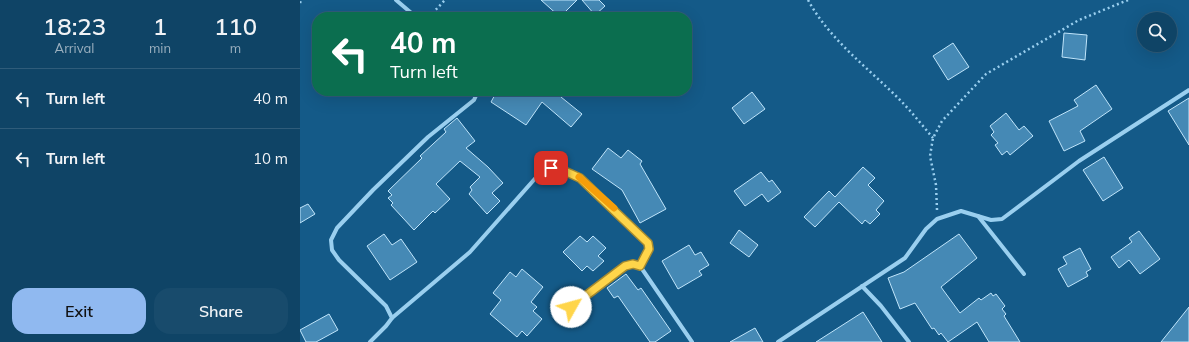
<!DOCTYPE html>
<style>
body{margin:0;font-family:Mulish,sans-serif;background:#184b6c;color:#f1f3f6;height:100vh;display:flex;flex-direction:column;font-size:15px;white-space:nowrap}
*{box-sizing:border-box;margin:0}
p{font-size:13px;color:#9bb0bf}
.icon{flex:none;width:22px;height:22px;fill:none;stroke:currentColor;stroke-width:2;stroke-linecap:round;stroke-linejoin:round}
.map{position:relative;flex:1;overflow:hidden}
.panel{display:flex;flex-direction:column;background:#0f4466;width:300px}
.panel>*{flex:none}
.guide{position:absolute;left:12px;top:12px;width:380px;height:84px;border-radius:16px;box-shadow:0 4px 16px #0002,0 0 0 1px #2f5c7a;background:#0b6e4f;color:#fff;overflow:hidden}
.controls{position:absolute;left:837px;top:12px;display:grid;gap:8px}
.controls a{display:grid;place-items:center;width:40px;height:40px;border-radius:50%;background:#0f4466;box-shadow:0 4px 16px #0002,0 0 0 1px #2f5c7a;font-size:20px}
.pin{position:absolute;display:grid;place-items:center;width:34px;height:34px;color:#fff;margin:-17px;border-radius:8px;box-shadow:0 2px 6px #0006}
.me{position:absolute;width:44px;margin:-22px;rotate:52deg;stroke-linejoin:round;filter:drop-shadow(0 0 3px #0008)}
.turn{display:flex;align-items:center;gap:14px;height:84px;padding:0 12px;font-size:18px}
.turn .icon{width:52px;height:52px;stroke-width:2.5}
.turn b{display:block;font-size:28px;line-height:34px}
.eta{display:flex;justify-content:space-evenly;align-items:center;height:68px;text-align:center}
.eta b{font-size:24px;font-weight:600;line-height:28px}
.button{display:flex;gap:8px;margin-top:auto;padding:8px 12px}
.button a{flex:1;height:46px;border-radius:16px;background:#90b9f0;color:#111;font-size:16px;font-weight:600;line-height:46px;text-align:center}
.button a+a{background:#184b6c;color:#f1f3f6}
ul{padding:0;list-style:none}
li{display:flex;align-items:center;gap:12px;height:60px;padding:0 12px;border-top:1px solid #2f5c7a}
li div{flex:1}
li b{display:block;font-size:15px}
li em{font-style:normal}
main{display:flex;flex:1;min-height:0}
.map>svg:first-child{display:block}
.building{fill:#4589b5;stroke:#c0e5fb}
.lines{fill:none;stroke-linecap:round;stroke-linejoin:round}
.path{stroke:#9acfef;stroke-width:2.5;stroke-dasharray:2 3;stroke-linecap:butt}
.street{stroke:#9acfef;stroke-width:4}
.route-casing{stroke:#a68a30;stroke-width:10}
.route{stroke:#ffd54a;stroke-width:7}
.slow{stroke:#f59e0b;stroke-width:7}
</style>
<main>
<section class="panel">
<div class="eta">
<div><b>18:23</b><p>Arrival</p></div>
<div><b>1</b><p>min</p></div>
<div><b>110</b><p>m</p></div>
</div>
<ul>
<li><svg class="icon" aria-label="left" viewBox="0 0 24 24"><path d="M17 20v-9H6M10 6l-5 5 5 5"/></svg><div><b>Turn left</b></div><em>40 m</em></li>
<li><svg class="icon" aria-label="left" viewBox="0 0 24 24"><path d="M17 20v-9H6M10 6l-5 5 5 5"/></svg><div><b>Turn left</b></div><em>10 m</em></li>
</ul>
<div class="button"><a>Exit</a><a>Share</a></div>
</section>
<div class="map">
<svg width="889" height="342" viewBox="0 0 889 342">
<rect width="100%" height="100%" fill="#145a88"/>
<g class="building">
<polygon points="241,0 277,0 260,17"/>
<polygon points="282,0 299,0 305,6 295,15"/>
<polygon points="764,33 787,35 785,60 762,57"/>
<polygon points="653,43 669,67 648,80 633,56"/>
<polygon points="796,85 812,109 780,131 785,141 764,151 749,121 778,106 774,100"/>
<polygon points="197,91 266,91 261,97 282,114 271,127 242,102 226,125 191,102"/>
<polygon points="452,92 465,109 444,124 432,108"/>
<polygon points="889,98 889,145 868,111"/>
<polygon points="706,113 719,130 724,126 733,136 710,155 707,151 702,155 695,145 698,143 691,135 694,132 690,126"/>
<polygon points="157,118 175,141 166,148 188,167 203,183 192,193 200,201 187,214 169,194 172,190 170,187 180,177 160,161 136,184 150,199 135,213 133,211 114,230 91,205 93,203 88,198 92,195 88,191 122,158 120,156 146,132 144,129"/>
<polygon points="308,148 321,158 328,150 342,161 340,164 366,209 340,223 322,190 292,169"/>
<polygon points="804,157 823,188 803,201 783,170"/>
<polygon points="563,167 575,178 568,185 584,201 576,210 580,214 570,224 565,220 562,224 539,202 515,227 504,217 529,191 535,197"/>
<polygon points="461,172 469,182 472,180 481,192 468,202 462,194 445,206 434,191"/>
<polygon points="8,204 15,214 0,223 0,208"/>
<polygon points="439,230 458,245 449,257 430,243"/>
<polygon points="839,231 860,259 840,274 829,260 819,268 811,257 832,242 829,238"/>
<polygon points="84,234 92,245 101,239 117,262 90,280 67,246"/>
<polygon points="659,234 677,258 641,287 660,313 679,298 681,300 691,293 693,296 696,294 705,306 702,309 706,314 704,316 720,342 689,342 677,322 648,342 641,333 639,335 634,328 632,329 615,303 600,309 588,278 604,272"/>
<polygon points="280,236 287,242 293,236 306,248 298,256 304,261 293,271 287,266 282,271 263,252"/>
<polygon points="389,245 395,255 401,252 409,265 399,271 402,275 378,289 362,261"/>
<polygon points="780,248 791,269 786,272 788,276 768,287 758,269 767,264 763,257"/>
<polygon points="222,269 243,287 231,302 237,307 233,311 242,319 227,336 222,331 217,337 190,314 201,300 193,293 210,272 216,277"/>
<polygon points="326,274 338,290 341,288 371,331 355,342 350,342 318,296 314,298 307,288"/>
<polygon points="889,307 889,342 861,342"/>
<polygon points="563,312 582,342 516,342"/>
<polygon points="29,314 38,330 16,342 6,342 0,330"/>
<polygon points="455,328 463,342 430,342"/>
</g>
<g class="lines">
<g class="path">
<path d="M508 0C530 40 567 67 599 99 611 111 622 125 633 138"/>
<polyline points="0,3 1,0"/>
<polyline points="129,17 145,0"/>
<polyline points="637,210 636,185 630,156 633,138 642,121 686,74 779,20 828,0"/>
</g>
<g class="street">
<polyline points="96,0 116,17"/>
<polyline points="678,216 724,274"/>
<polyline points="562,286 581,306 609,342"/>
<polyline points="271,307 325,266 333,264 340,266 392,342"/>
<path d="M92 318 170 252 240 173C244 172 248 169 252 168 276 165 323 217 340 233 352 248 348 250 340 266"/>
<polyline points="70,342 86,326 92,318 86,306 39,260 32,250 31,240 37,228 73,190 128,137 174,100 178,91"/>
<polyline points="478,342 605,258 626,229 637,219 661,211 691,220 702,219 779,161 889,90"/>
</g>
</g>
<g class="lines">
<g class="route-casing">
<polyline id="route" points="251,168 260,169 280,178 348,243 349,249 340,266 333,264 325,266 271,307"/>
</g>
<use href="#route" class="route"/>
<polyline class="slow" points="279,177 314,208"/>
</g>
</svg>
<div class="controls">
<a><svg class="icon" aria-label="search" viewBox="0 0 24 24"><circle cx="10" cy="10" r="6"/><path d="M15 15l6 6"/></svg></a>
</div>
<div class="pin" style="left:251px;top:168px;background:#d93025"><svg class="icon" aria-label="arrive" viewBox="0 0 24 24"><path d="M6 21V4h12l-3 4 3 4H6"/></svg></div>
<svg class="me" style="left:271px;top:307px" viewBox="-20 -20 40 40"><circle r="19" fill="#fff"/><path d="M0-13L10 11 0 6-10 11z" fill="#ffd54a"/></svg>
<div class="guide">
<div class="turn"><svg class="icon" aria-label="left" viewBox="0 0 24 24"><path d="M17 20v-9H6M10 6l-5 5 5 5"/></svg><div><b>40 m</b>Turn left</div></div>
</div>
</div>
</main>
